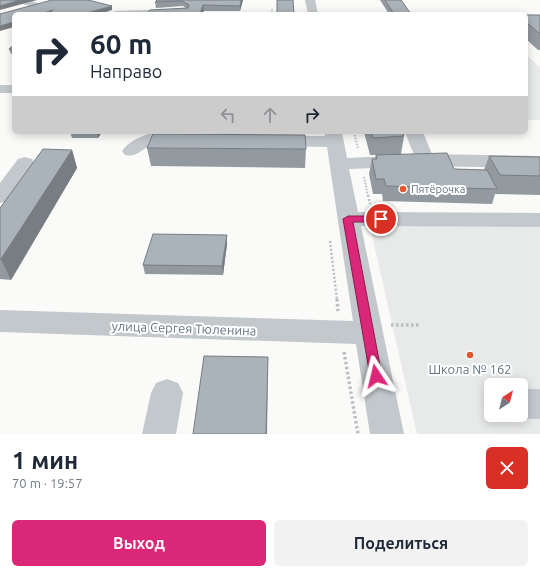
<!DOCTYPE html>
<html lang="ru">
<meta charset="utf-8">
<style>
body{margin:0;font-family:Ubuntu,sans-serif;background:#f2f2f3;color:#1f2937;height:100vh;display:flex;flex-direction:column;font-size:15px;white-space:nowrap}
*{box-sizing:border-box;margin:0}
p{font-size:13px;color:#747a83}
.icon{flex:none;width:22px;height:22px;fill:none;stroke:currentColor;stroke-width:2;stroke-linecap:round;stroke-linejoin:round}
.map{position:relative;height:434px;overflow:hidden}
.details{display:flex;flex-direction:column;background:#fff;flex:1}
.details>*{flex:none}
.banner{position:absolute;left:12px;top:12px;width:516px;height:122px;border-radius:6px;box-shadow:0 2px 10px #0003;background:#fff;color:#1f2937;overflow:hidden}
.needle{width:26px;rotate:36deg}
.buttons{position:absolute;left:484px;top:378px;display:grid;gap:8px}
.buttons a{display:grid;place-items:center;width:44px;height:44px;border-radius:6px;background:#fff;box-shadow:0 2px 10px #0003;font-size:20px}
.pin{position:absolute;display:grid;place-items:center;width:34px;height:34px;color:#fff;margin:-17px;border:2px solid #fff;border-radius:50%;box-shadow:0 1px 4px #0007}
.me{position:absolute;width:44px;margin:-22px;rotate:350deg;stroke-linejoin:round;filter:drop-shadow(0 0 3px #0008)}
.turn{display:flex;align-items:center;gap:14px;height:84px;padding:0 12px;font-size:18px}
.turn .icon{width:52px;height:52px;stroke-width:2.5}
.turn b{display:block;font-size:28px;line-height:34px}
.lanes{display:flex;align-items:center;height:38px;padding:0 12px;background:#0003;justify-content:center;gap:20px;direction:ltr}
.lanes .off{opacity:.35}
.round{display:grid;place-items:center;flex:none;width:42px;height:42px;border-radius:6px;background:#f2f2f3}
.headline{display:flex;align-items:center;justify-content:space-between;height:68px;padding:0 12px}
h1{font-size:24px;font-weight:700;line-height:30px}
.action{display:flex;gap:8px;margin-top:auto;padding:8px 12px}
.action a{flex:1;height:46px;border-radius:6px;background:#db2777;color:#fff;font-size:16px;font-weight:700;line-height:46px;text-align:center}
.action a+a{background:#f2f2f3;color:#1f2937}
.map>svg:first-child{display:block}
.built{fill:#e8e9e9;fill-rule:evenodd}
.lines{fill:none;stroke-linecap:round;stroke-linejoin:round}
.path-far3{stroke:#bbbfc2;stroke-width:1.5;stroke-dasharray:1 1;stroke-linecap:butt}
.path-far2{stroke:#bbbfc2;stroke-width:2;stroke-dasharray:1.5 1.5;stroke-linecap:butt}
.path-far1{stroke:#bbbfc2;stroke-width:2.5;stroke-dasharray:2 2;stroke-linecap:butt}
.path{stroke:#bbbfc2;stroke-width:3.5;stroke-dasharray:2.5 2.5;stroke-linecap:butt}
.minor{fill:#c3c8cc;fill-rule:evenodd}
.wall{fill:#929a9f}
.shaded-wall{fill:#777d82}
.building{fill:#aab3b9;stroke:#777d82}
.route{fill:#db2777;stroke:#8e194d}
.poi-dot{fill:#e4572e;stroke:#fff;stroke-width:1.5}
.labels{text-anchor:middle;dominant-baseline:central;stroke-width:4;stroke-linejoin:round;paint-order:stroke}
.poi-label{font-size:11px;fill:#657683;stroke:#fff;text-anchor:start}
.near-street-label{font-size:13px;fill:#657683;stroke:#fff}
.near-poi-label{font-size:13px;fill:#657683;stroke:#fff}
</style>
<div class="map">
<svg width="540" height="434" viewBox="0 0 540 434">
<rect width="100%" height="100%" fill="#fafaf8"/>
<g class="built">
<polygon points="526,54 540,68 540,120 526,120"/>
<path d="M369 222 540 223V434H417ZM491 385H521V415H491Z"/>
</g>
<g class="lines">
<polyline class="path-far3" points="272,9 272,14"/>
<g class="path-far2">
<polyline points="354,132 358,149"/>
<polyline points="364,177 368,196"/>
</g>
<g class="path-far1">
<polyline points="368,195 370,204"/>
<polyline points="330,241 337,300"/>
</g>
<g class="path">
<polyline points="337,299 338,311"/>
<polyline points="391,325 419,325"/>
<polyline points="344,352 358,434"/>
</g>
<g class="minor">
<polygon points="14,0 30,0 41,5 36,8 16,2"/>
<polygon points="305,0 315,0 318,14 308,14"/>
<polygon points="178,9 182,10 183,12 182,14 110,14 115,11"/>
<rect x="0" y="85" width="14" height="8"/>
<polygon points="324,132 342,132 347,158 414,155 405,132 423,132 432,154 540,156 540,168 425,166 349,169 358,212 540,213 540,227 361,226 404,434 370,434 356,344 0,332 0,310 353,321 327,147 276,146 270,145 267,141 270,137 276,136 325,136"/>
<path d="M149 134 187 136 190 140 187 144C176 146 163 141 153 145 141 148 138 158 125 155L122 151C127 143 140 136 149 134Z"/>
<polygon points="25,157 32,159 34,163 7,201 0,203 0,183 18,159"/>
<polygon points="167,379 178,383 183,393 176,434 142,434 151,393 156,383"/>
<polygon points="524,389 540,389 540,419 524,419 513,415 521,415 521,390"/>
</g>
</g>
<g class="wall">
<polygon points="157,0 243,0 240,11 204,11 202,14 147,14 186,8 183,6 156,8 155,2"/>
<polygon points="380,0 401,0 411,14 389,14"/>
<polygon points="526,15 540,15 540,50 538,50 526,39"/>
<polygon points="14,45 14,54 11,54 9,49"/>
<polygon points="70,132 102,132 98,138 72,138"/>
<polygon points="364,132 403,132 404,136 401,154 454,169 484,170 489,156 540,157 540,195 495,194 492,204 383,201 382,194 373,194 369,174 372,159 375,159 376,155 370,155"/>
<polygon points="147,148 306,149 305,168 151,166"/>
<polygon points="72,150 77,168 11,280 0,279 0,208"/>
<polygon points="227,235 227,244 223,275 145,274 143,265"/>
</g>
<g class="shaded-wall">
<polygon points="20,0 37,0 0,10 0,6"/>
<polygon points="241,0 243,0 240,11 240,6"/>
<polygon points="203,5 204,11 202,14 200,14"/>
<polygon points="112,6 112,10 100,14 83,14"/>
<polygon points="53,10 54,14 40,14"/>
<polygon points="14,22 14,27 0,31 0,26"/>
<polygon points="97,132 102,132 98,138"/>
<polygon points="72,150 77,168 11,280 1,259"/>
<polygon points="227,235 227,244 223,275 222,266"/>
<polygon points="268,357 267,434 266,434"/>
</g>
<g class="building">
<polygon points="0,0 20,0 0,6"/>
<polygon points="52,0 88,0 112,6 83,14 49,14 53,10 40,14 14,14 14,22 0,26 0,14"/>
<polygon points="157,0 241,0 240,6 203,5 200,14 147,14 150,10 188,8 189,5 182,1 155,2"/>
<polygon points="277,0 293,0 294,14 277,14"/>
<polygon points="385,0 401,0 411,14 394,14"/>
<polygon points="526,15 540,15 540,34 526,22"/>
<polygon points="14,45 14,49 9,49"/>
<polygon points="371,132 403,132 404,136 373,138"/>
<polygon points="153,134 305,135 306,149 147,148"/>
<polygon points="43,149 72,150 1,259 0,259 0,208"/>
<polygon points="447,153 454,169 487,170 497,189 386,186 384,179 376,179 372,159 377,159 376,155"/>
<polygon points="489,156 540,157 540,176 500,175"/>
<polygon points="153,234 227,235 222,266 143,265"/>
<polygon points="204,356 268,357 266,434 193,434"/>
</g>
<polygon class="route" points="348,216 381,216 386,219 381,222 353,222 382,376 381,380 376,382 371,380 370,376 343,219"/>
<g class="poi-dot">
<circle cx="403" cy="189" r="4"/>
<circle cx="470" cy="355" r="4"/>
</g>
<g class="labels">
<g class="poi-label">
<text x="411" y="189">Пятёрочка</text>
</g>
<g class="near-street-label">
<text transform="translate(184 328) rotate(2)">улица Сергея Тюленина</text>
</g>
<g class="near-poi-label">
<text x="470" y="369">Школа № 162</text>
</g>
</g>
</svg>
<div class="buttons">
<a><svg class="needle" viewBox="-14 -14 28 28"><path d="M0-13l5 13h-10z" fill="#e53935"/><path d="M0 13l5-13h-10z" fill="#747a83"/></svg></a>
</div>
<div class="pin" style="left:381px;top:219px;background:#d93025"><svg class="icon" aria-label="arrive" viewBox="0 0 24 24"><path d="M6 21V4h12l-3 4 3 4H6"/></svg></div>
<svg class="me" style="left:376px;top:376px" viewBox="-20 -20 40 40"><path d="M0-17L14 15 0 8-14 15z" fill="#db2777" stroke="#fff" stroke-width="4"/></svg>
<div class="banner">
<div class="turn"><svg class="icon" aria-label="right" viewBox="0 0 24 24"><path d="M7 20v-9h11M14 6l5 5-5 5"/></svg><div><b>60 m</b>Направо</div></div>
<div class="lanes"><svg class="icon off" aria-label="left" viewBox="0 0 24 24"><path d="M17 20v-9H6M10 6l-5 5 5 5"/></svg><svg class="icon off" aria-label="ahead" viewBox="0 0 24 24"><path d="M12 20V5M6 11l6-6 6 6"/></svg><svg class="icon" aria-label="right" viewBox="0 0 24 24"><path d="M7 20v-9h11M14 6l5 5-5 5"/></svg></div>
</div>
</div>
<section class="details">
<div class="headline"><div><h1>1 мин</h1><p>70 m · 19:57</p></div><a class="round" style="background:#d93025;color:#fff"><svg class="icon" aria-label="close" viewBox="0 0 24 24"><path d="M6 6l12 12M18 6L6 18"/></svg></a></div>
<div class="action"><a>Выход</a><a>Поделиться</a></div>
</section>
